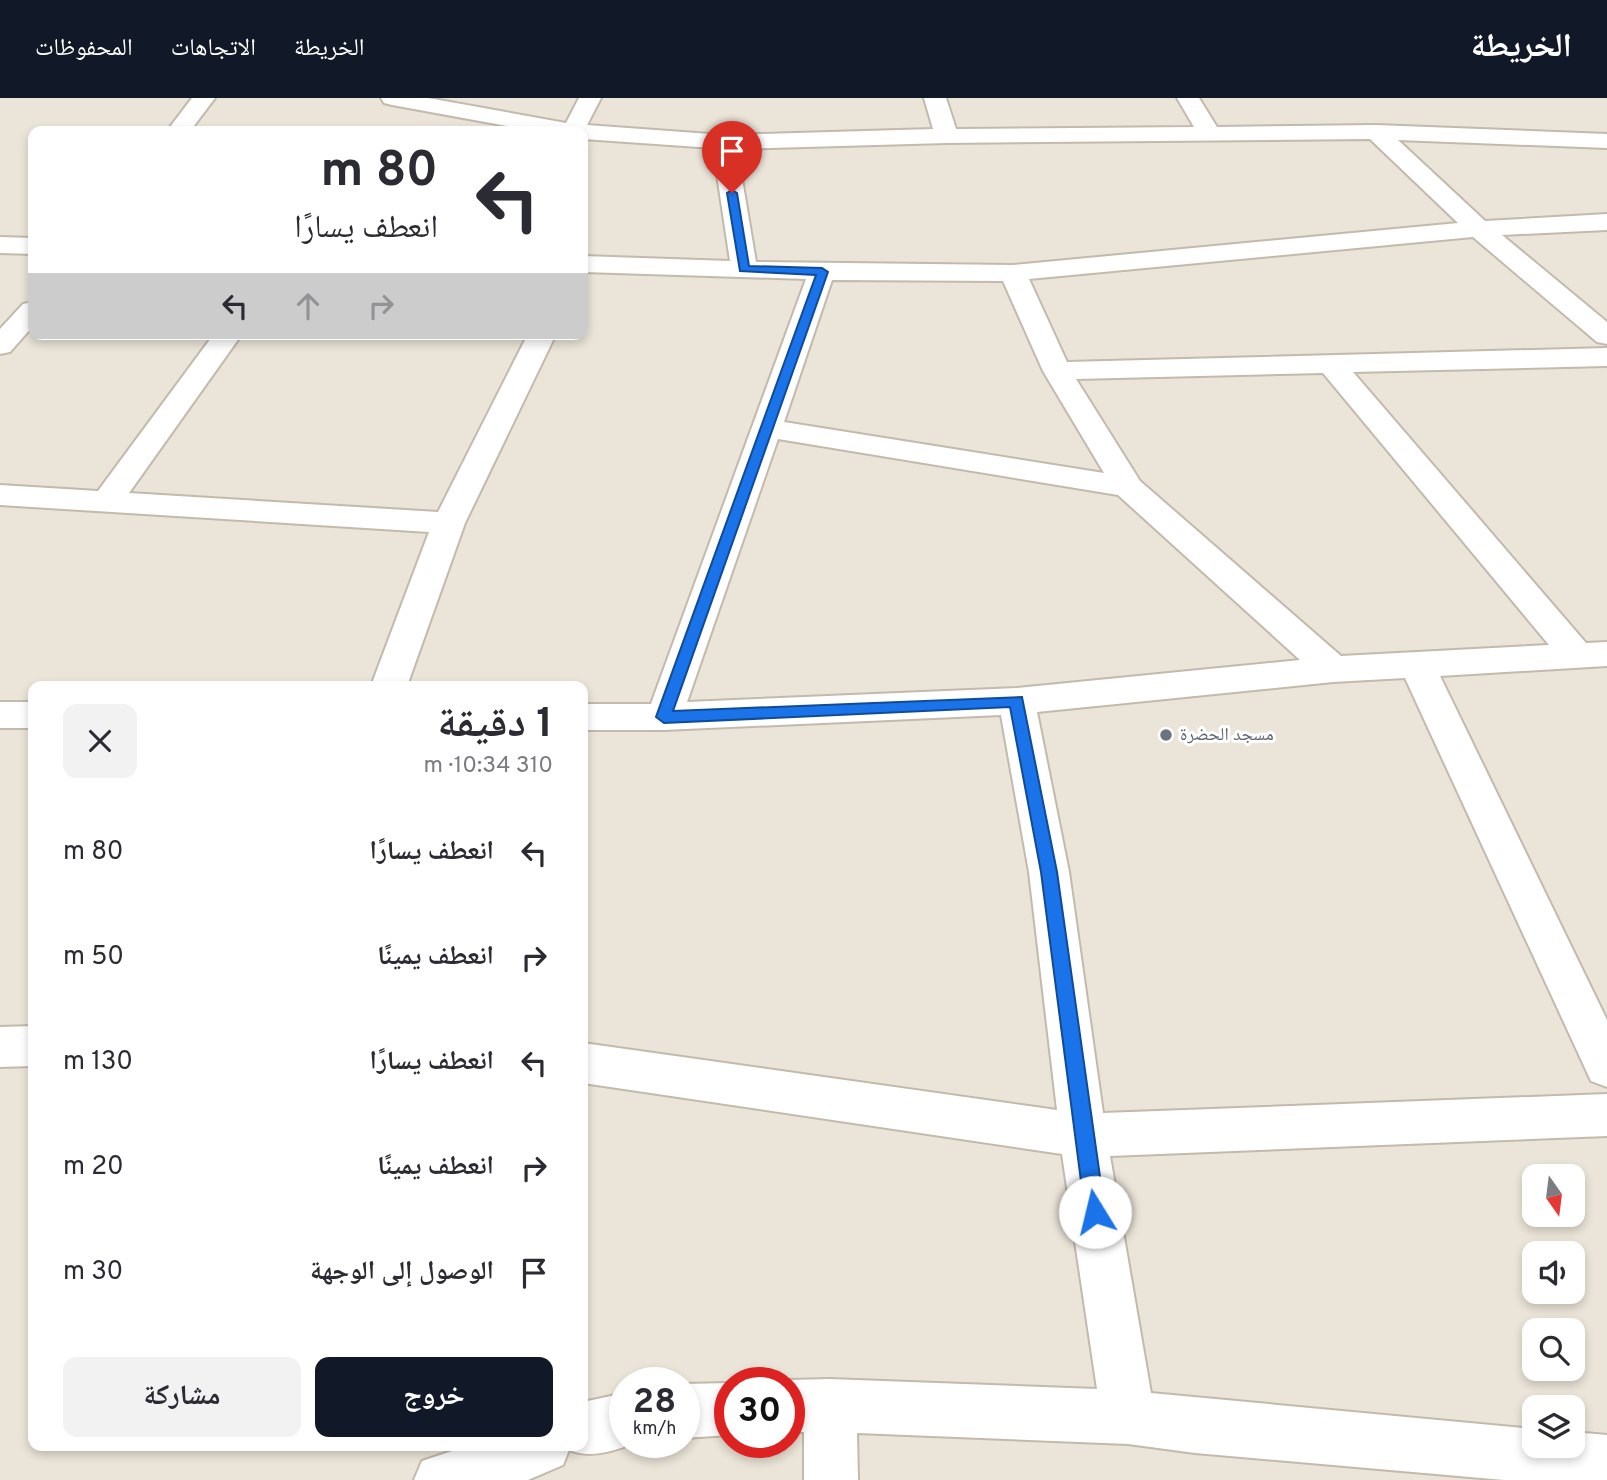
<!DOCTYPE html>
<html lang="ar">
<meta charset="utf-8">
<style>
body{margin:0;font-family:Overpass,"Noto Naskh Arabic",sans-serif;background:#f2f2f3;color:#2b2b33;direction:rtl;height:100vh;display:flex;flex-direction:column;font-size:26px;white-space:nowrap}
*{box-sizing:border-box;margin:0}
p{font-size:23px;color:#7c7c81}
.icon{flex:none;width:38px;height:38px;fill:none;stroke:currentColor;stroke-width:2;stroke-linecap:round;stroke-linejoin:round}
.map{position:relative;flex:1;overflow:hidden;direction:ltr}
.side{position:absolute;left:28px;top:583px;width:560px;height:770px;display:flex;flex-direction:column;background:#fff;border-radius:14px;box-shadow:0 4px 10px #0003;direction:rtl}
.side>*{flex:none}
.top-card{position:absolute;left:28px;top:28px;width:560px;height:214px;border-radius:14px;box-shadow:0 4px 10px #0003;direction:rtl;background:#fff;color:#2b2b33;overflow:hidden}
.needle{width:46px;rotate:166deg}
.fabs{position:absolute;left:1522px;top:1066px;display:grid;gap:14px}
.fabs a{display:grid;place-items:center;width:63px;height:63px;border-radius:14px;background:#fff;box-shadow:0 4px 10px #0003;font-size:35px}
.speed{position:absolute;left:609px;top:1269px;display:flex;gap:14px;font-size:35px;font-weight:700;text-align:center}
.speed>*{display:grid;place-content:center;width:91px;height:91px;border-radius:50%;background:#fff;box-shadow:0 4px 10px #0003;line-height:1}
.speed small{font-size:18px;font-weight:400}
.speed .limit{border:10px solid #d22;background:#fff;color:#111}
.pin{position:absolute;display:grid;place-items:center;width:60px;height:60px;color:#fff;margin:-72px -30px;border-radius:50% 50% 50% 0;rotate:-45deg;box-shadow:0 0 7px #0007}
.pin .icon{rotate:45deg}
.me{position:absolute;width:77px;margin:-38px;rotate:351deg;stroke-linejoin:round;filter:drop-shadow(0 0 5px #0008)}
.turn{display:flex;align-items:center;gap:24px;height:147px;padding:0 35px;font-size:32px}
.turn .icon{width:91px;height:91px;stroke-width:2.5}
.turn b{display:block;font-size:49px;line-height:60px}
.lanes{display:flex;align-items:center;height:66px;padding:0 35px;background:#0003;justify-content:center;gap:35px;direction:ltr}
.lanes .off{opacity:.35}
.round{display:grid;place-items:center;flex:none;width:74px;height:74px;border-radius:14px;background:#f2f2f3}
.summary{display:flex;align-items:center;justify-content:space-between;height:119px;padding:0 35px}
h1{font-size:42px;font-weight:700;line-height:52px}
.primary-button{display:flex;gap:14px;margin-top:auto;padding:14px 35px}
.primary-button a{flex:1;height:80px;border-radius:14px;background:#111827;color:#fff;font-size:28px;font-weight:700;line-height:80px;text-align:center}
.primary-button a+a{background:#f2f2f3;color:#2b2b33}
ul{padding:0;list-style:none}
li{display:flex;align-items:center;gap:21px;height:105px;padding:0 35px}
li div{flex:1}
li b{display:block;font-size:26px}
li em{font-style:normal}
header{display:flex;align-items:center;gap:42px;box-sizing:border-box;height:98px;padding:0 35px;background:#111827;color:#fff}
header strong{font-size:33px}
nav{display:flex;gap:38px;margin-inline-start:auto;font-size:24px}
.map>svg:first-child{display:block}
.residential{fill:#ebe4d8;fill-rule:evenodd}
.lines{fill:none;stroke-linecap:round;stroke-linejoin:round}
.minor-casing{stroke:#c3b9ac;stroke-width:4}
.minor{fill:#fff;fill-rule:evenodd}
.route{fill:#1a73e8;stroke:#114b97;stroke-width:2}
.worship-dot{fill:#6b7280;stroke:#fff;stroke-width:2.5}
.labels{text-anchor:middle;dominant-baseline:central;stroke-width:6;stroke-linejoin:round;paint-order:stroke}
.worship-label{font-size:18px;fill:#5b616d;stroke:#fff;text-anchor:start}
</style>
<header>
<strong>الخريطة</strong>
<nav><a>الخريطة</a><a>الاتجاهات</a><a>المحفوظات</a></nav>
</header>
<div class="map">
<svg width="1607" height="1382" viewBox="0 0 1607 1382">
<rect width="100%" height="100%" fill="#f6f2eb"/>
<path class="residential" d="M0 0H1607V1382H0ZM33 33H583V236H33ZM33 588H583V1348H33ZM1535 1078H1573V1116H1535ZM1535 1155H1573V1194H1535ZM1535 1232H1573V1270H1535ZM625 1284H684V1344H625ZM730 1284H789V1344H730ZM1535 1309H1573V1348H1535Z"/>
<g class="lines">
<g class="minor-casing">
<g id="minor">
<polygon points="192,0 215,0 190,33 167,33"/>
<path d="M381 0H428L566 25 579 0H601L587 27 724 37 933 31 924 0H946L956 31 1194 29 1177 0H1199L1217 29 1376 27 1607 36V50L1398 42 1485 123 1607 116V132L1502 137 1607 224V246L1597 244 1473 139 1029 181 1067 264 1607 250V268L1353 274 1586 545 1607 544V568L1440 578 1607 922V989L1591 983 1405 580 1333 584 1037 614 1069 774 1103 1015 1607 996V1038L1110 1058 1151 1295 1535 1331V1348H1573V1334L1607 1337V1382H1504L1195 1355 1128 1346 857 1335 858 1382H804V1334H789V1284H782L789 1282 830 1281 1097 1291 1062 1056 583 985V945L1057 1012 1029 774 1001 617 664 632H583V606H651L806 181 583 174V158L730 163 713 50 583 41V33H534L392 7 384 5ZM1370 41 1458 125 1013 167 756 164 737 51 947 45ZM832 182 1003 183 1043 273 1104 375 784 324ZM1323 275 1549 547 1341 558 1140 383 1076 281ZM778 341 1118 397 1300 562 1017 590 687 604Z"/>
<polygon points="0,139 33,140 33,156 0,155"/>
<polygon points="33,204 33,228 10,254 0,256 0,231 23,206"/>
<polygon points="214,236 242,236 129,395 438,414 528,236 556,236 465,425 407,588 371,588 429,434 0,407 0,387 98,393"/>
<rect x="0" y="604" width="33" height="26"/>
<polygon points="33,928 33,968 0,969 0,929"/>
<polygon points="730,1285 730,1337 684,1340 684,1286"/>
<path d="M625 1295V1344H636C616 1353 590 1361 569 1352L563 1367 528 1382H414L422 1363 467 1348H583V1304Z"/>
</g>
</g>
<use href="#minor" class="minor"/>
</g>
<polygon class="route" points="732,92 737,95 749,168 822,170 828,174 673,613 1022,599 1057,774 1105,1114 1102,1121 1095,1124 1088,1121 1085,1114 1041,774 1010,609 664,625 656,619 816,177 740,173 727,95"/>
<circle class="worship-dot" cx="1166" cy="637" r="7"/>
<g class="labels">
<g class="worship-label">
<text x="1180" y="637">مسجد الحضرة</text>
</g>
</g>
</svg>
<div class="fabs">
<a><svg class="needle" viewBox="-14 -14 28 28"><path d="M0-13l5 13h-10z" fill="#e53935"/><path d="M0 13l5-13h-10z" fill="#7c7c81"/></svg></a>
<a><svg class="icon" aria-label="sound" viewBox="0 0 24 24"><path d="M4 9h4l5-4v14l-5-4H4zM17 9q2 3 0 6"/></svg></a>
<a><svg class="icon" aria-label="search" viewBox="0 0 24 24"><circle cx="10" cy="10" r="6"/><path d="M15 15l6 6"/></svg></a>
<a><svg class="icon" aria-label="layers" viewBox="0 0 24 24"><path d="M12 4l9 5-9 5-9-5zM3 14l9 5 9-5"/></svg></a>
</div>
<div class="speed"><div>28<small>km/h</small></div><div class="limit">30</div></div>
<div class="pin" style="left:732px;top:95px;background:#d93025"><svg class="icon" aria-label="arrive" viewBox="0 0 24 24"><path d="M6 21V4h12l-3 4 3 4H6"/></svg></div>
<svg class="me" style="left:1095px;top:1114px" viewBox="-20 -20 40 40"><circle r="19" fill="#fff"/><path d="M0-13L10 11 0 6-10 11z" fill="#1a73e8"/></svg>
<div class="top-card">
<div class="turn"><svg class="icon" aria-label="left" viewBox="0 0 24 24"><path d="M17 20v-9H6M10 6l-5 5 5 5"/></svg><div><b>80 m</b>انعطف يسارًا</div></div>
<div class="lanes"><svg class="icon" aria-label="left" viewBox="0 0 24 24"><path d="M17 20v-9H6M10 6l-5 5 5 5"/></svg><svg class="icon off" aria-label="ahead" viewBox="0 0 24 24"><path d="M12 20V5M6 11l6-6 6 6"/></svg><svg class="icon off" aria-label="right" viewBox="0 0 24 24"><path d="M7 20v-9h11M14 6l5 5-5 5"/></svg></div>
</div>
<section class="side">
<div class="summary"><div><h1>1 دقيقة</h1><p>310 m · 10:34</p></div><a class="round"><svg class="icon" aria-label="close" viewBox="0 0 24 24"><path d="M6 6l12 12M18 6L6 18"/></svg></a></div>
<ul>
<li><svg class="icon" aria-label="left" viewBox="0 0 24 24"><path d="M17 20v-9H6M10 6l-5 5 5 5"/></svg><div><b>انعطف يسارًا</b></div><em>80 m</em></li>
<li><svg class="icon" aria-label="right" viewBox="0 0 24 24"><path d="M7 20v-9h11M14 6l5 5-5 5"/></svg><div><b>انعطف يمينًا</b></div><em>50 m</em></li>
<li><svg class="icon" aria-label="left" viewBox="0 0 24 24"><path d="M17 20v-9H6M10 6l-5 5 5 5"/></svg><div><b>انعطف يسارًا</b></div><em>130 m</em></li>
<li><svg class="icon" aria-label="right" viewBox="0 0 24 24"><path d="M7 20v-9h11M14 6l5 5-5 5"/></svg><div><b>انعطف يمينًا</b></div><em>20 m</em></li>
<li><svg class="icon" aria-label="arrive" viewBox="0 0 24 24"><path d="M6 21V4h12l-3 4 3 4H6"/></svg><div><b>الوصول إلى الوجهة</b></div><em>30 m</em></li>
</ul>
<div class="primary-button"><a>خروج</a><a>مشاركة</a></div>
</section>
</div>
